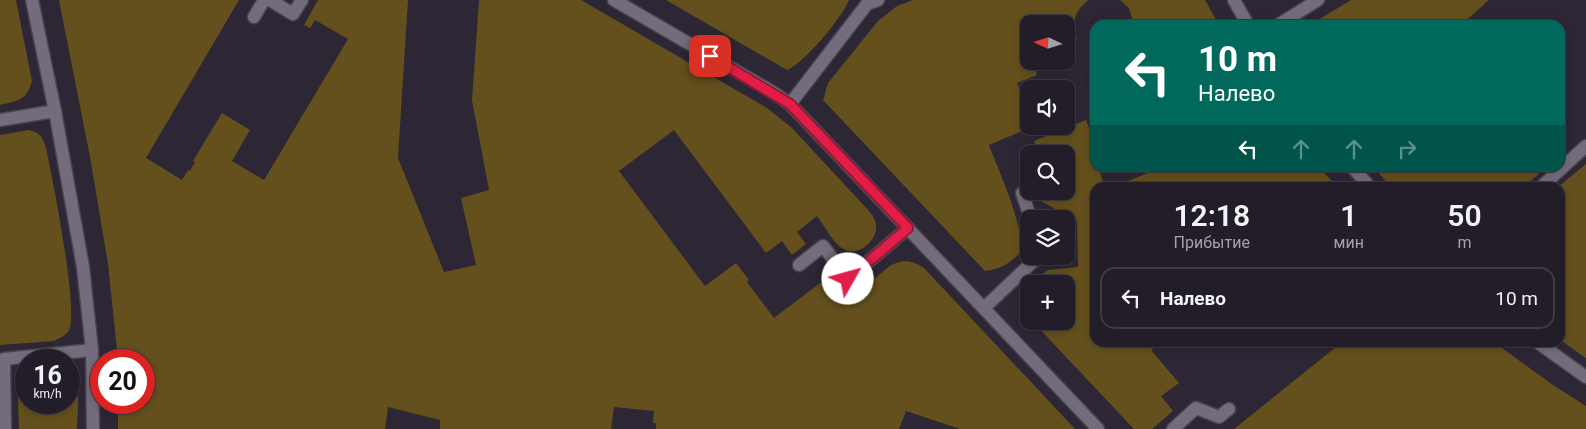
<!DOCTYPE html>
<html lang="ru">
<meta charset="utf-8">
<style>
body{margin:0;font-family:Roboto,sans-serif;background:#2a2630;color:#f1f3f6;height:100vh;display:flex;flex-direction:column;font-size:19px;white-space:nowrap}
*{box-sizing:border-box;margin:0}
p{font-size:16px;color:#a2a2a8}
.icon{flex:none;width:28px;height:28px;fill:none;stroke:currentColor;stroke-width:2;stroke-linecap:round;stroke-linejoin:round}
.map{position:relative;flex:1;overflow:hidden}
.side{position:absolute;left:1090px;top:182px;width:475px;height:165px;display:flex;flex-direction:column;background:#221d28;border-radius:15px;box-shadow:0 2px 8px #0003,0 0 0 1px #3f3b45}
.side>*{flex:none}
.banner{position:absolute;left:1090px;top:20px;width:475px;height:152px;border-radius:15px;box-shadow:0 2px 8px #0003,0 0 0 1px #3f3b45;background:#00695c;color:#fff;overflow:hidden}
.needle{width:32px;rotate:274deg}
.controls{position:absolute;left:1020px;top:15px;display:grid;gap:10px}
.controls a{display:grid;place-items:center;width:55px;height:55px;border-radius:10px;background:#221d28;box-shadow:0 2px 8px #0003,0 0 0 1px #3f3b45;font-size:25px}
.speed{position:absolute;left:15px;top:349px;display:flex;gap:10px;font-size:25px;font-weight:700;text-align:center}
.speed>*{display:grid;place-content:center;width:65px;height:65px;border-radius:50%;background:#221d28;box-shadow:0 2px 8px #0003,0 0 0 1px #3f3b45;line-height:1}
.speed small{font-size:12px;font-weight:400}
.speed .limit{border:8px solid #d22;background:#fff;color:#111}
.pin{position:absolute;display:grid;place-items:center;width:42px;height:42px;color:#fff;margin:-21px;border-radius:10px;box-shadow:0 2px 8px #0006}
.me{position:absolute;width:55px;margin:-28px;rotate:52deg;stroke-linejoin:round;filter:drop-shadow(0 0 4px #0008)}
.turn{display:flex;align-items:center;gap:18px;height:105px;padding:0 25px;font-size:22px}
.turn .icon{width:65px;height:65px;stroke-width:2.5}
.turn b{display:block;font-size:35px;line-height:42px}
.lanes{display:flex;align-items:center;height:48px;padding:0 25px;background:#0003;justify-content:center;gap:25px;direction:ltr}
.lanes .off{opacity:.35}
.eta{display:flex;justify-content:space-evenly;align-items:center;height:85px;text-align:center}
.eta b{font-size:30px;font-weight:600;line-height:35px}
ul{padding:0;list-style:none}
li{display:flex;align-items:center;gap:15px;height:62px;margin:0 10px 8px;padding:0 15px;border:2px solid #3f3b45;border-radius:15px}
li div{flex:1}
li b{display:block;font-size:19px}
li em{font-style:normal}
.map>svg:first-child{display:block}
.green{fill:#63501d}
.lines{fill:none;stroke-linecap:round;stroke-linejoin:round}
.lane-casing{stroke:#48434e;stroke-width:15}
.street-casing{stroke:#48434e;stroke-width:15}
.lane{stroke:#736c7c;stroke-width:12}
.street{stroke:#736c7c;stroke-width:12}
.route-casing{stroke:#92132f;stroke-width:12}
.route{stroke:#e11d48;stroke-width:9}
</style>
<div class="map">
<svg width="1586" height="429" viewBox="0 0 1586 429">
<rect width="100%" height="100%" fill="#2d2735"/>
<g class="green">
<path d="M0 0H16L32 81C27 100 18 101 0 105Z"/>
<path d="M59 0H239L146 158 182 180 188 170 190 171 195 162 193 161 222 113 250 130 232 161 264 180 348 39 315 20 310 28 304 25 318 0H408L398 158 444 272 476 265 461 198 489 190 472 100 479 0H581L767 108 792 128 869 211C873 216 877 222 876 229 875 242 858 256 845 250 833 244 825 226 817 216L797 232 806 244 792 255 782 241 766 253 674 130 619 171 705 286 736 263 749 280 747 282 774 318 828 277 847 301 891 265C904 259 912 260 924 268L1075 429H960L906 411 899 429H656V423H653L654 411 614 407 611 429H440V420L388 407 385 429H118V403L144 402V360H118L108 264 90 157Z"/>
<path d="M666 0H849C842 18 804 63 787 70Z"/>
<path d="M913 0H1089C1075 9 1071 23 1077 39L1066 43V24H1029V61H1032L1037 75 1017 83 1029 112V126H1034L989 145C997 167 1027 231 1020 253 1009 264 1000 269 985 271L823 100 828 83 878 21 897 6Z"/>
<polygon points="1120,0 1205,0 1219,25 1134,25 1129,8"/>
<polygon points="1351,0 1489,0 1461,25 1310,25"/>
<polygon points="1086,120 1095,143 1095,168 1105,168 1106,171 1100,173 1105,187 1095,188 1095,342 1160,343 1151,350 1179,383 1161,396 1173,411 1152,429 1134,429 1032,321 1066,321 1066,284 1029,284 1048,270 1078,267 1077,221 1039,200 1035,191 1066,191 1066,154 1039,154 1034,141"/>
<path d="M29 130C40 133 43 137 46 148 52 176 79 310 69 330 66 336 59 338 54 341L0 345V135Z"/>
<polygon points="1586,164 1586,358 1560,340 1560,188 1558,187"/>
<polygon points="1160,168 1320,168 1337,187 1119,187 1118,185"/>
<polygon points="1374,168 1533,168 1539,174 1523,187 1392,188"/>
<polygon points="1341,343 1495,343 1553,385 1586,406 1586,429 1234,429"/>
<path d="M69 373C83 382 77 414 77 429H19L17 375 26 374V402H69Z"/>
</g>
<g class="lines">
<g class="lane-casing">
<g id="lane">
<polyline points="270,0 293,14 302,0"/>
<polyline points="614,0 774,93 790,104 1098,429"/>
<polyline points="254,17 264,0"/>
<polyline points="1278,25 1318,0"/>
<polyline points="790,104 867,4 878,0"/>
<polyline points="0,120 55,111"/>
<polyline points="1540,188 1586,146"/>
<polyline points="1022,193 1031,219"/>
<polyline points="799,265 823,246 848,279 908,228"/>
<polyline points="984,308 1039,256"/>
<polyline points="5,429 4,359 92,350"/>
<polyline points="1173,429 1196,408 1219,417 1229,409"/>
</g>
</g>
<g class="street-casing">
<g id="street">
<polyline points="32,0 55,111 83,267 92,350 93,429"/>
<polyline points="1234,0 1248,25"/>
<polyline points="1353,168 1371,188"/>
<polyline points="1537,342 1586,377"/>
</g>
</g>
<use href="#lane" class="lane"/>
<use href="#street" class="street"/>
</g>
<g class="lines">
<g class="route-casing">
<polyline id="route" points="710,56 790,104 908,228 848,279"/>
</g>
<use href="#route" class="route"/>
</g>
</svg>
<div class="controls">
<a><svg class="needle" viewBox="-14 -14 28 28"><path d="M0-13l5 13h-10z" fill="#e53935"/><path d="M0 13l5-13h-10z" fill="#a2a2a8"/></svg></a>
<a><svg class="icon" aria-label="sound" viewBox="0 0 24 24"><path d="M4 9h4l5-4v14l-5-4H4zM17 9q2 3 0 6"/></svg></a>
<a><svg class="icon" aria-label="search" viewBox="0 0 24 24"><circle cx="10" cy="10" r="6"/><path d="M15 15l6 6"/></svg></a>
<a><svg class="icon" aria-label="layers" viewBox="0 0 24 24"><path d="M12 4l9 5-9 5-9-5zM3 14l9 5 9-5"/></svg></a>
<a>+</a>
</div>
<div class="speed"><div>16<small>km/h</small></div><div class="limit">20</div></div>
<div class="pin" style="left:710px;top:56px;background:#d93025"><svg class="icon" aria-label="arrive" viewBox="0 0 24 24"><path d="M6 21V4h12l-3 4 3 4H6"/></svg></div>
<svg class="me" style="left:848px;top:279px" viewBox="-20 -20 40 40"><circle r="19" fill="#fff"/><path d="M0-13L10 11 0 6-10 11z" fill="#e11d48"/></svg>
<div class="banner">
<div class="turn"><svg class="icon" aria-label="left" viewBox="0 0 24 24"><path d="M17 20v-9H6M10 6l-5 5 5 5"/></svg><div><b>10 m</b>Налево</div></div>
<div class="lanes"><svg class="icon" aria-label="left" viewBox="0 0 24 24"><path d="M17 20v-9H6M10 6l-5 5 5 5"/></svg><svg class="icon off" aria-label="ahead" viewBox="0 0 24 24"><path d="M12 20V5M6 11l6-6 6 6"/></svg><svg class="icon off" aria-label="ahead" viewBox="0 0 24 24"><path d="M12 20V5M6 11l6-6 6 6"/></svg><svg class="icon off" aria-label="right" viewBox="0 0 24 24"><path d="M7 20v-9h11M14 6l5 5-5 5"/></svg></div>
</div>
<section class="side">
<div class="eta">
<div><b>12:18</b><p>Прибытие</p></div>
<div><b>1</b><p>мин</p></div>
<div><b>50</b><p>m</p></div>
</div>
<ul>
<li><svg class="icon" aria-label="left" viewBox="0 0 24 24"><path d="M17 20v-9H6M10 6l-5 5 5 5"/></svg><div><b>Налево</b></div><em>10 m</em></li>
</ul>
</section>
</div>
